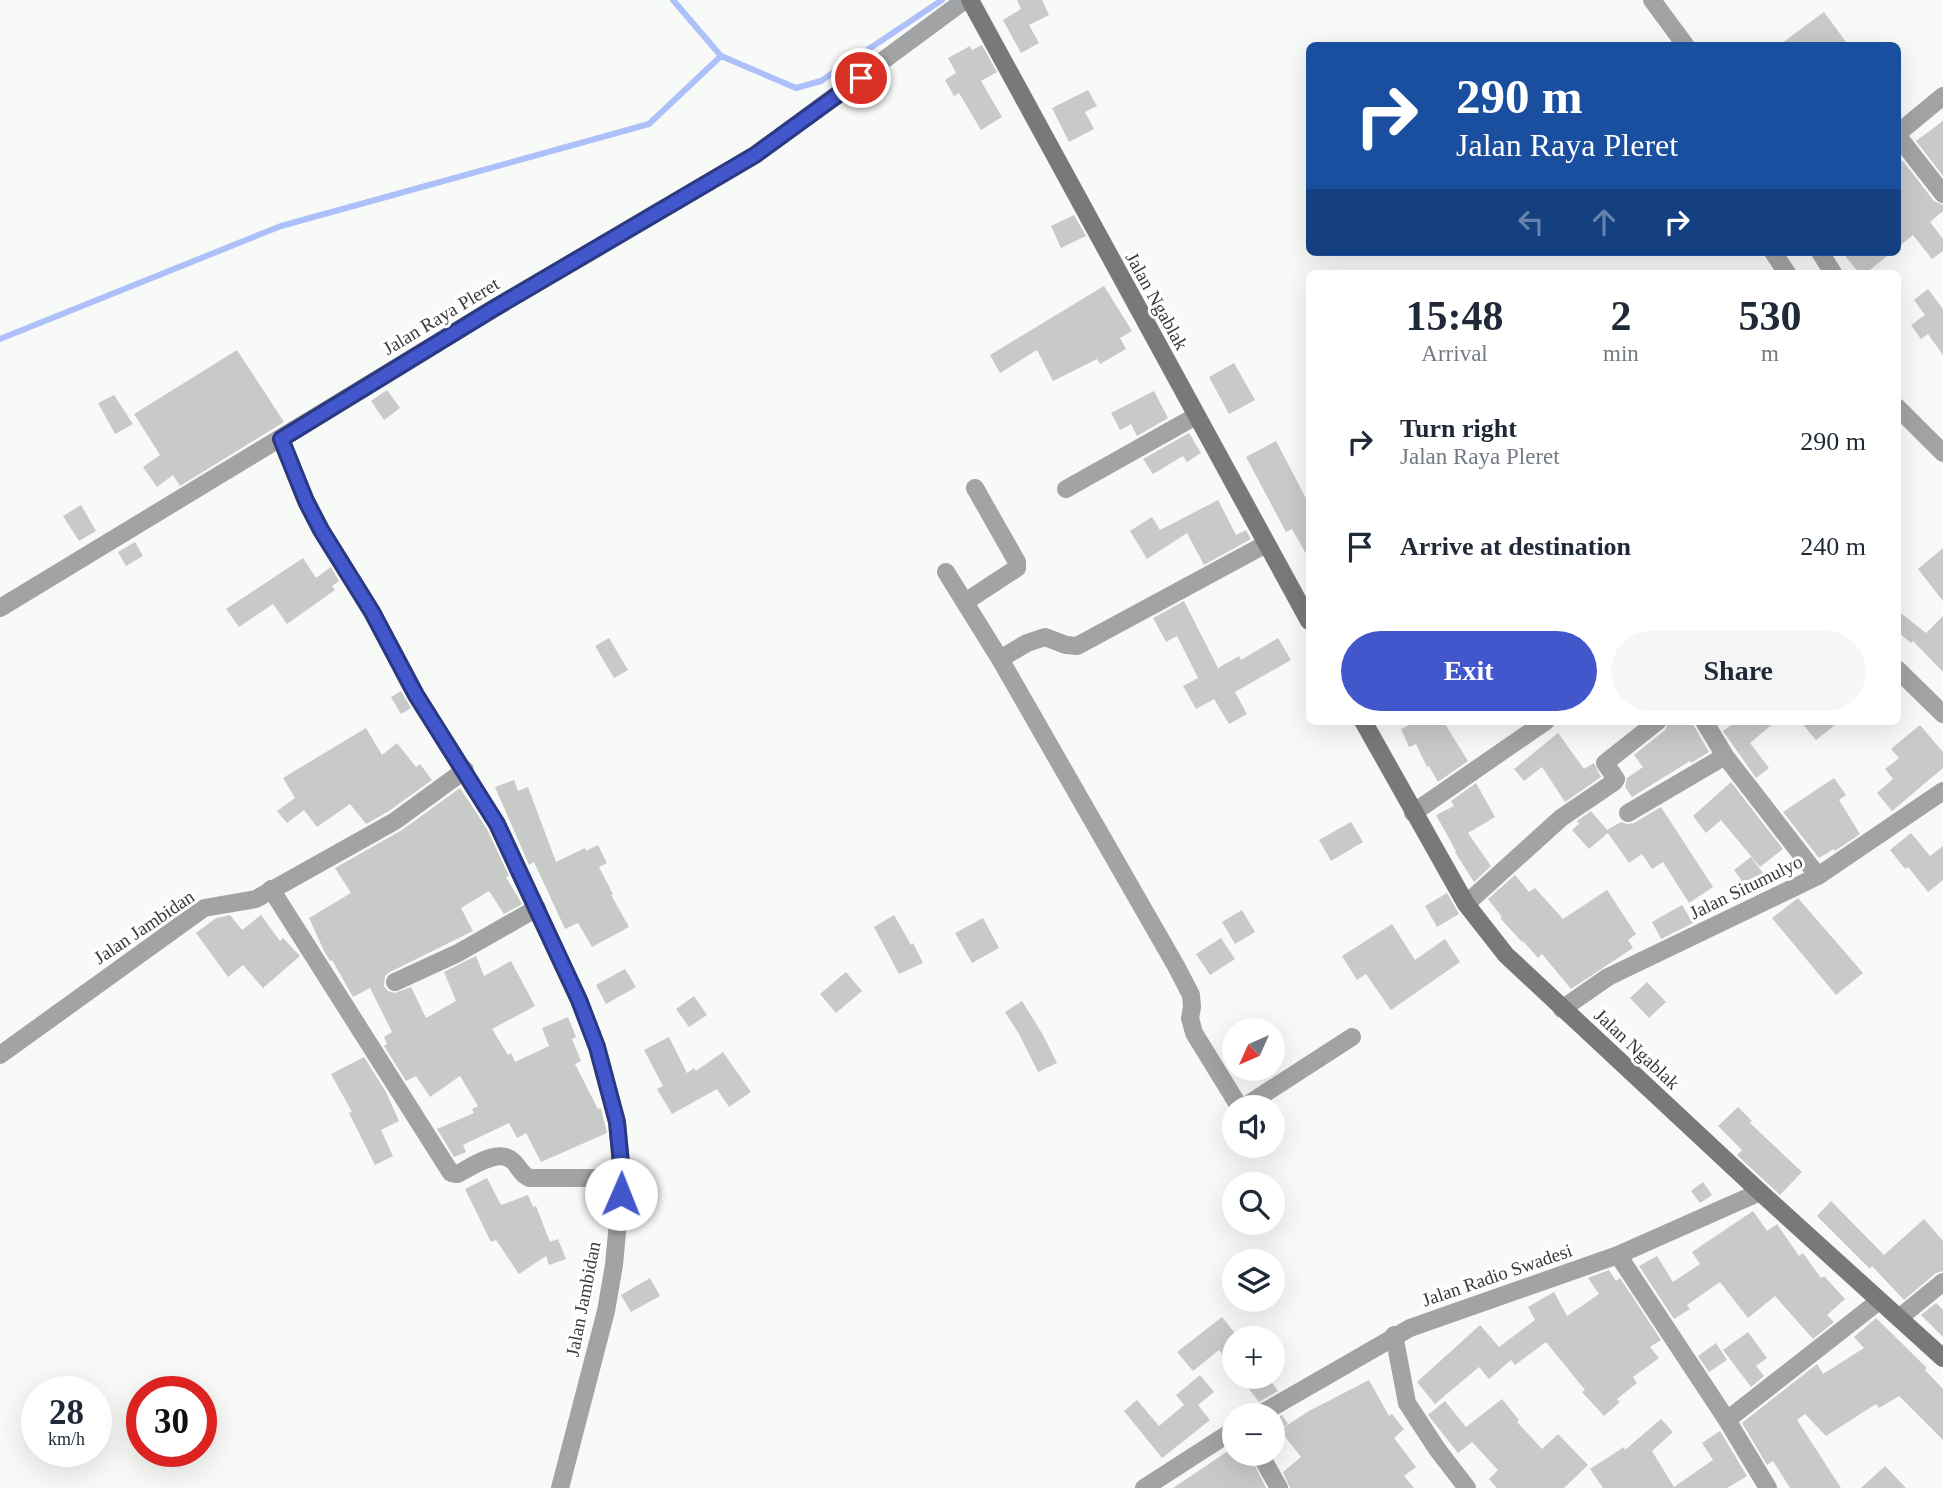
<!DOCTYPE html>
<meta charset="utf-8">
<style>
body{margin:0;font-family:Georgia,serif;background:#f6f6f7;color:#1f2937;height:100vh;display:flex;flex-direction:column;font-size:26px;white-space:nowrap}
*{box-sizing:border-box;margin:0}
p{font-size:23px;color:#747a83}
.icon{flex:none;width:38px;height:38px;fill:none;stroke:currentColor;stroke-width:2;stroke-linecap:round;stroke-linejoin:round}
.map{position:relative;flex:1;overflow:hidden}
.details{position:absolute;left:1306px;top:270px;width:595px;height:455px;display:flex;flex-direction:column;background:#fff;border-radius:10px;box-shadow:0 7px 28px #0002}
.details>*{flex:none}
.guide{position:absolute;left:1306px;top:42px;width:595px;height:214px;border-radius:10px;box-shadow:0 7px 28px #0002;background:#1a4fa0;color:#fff;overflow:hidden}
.needle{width:46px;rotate:225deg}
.controls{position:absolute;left:1222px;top:1018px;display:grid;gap:14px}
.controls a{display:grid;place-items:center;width:63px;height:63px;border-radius:50%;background:#fff;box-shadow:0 7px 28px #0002;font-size:35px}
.speed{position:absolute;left:21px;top:1376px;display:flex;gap:14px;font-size:35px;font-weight:700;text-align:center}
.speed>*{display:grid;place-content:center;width:91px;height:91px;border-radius:50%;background:#fff;box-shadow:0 7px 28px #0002;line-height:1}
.speed small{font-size:18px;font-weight:400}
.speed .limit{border:10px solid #d22;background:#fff;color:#111}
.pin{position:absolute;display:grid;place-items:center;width:60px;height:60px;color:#fff;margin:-30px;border:4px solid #fff;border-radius:50%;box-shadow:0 2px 7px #0007}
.me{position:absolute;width:77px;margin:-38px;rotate:1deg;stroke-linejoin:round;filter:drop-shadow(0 0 5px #0008)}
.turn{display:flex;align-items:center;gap:24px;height:147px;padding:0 35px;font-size:32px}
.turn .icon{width:91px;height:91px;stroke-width:2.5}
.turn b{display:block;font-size:49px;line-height:60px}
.lanes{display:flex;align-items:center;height:66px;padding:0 35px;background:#0003;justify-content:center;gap:35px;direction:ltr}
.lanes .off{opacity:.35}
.eta{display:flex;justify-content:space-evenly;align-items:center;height:119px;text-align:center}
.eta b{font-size:42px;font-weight:800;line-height:49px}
.cta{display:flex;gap:14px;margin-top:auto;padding:14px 35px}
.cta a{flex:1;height:80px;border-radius:42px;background:#4257cb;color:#fff;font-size:28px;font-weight:800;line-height:80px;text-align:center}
.cta a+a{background:#f6f6f7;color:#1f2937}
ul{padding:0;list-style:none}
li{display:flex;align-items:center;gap:21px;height:105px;padding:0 35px}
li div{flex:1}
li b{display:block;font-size:26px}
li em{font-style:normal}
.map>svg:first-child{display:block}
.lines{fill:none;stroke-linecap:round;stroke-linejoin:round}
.stream{stroke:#aec0f9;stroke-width:6}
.building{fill:#c8cac7}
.street{stroke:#a2a3a4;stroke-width:18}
.secondary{stroke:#78797b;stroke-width:18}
.route-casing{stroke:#2b3984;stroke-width:18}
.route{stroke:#4257cb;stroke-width:12}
.labels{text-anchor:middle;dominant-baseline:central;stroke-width:6;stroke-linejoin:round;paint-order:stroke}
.street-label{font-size:19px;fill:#383938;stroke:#fff}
</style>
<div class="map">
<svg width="1943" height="1488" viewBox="0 0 1943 1488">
<rect width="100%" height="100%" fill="#f8faf7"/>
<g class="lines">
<g class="stream">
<polyline points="673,0 721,56"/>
<polyline points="0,339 281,226 649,124 721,56 796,88 821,81 942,0"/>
</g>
</g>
<g class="building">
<polygon points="1017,0 1042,0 1049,15 1029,25 1039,43 1021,53 1003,20 1021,9"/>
<polygon points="1824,12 1849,46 1778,46"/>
<polygon points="982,45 997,72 981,81 1002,117 981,130 959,93 954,96 945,80 956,73 948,58 970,46 972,50"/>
<polygon points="1088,90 1097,106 1085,112 1094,129 1069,142 1052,108"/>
<polygon points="1943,121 1943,176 1916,141"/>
<polygon points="1902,160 1934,201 1943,205 1943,211 1930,222 1943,239 1943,251 1932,259 1913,235 1897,248 1897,166"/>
<polygon points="1074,215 1086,236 1061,248 1051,226"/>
<polygon points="1842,252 1892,252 1866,273 1859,273"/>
<polygon points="1104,286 1132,331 1120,338 1126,349 1100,364 1097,359 1053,381 1037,350 1000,373 990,355"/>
<polygon points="1928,289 1943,309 1943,355 1928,334 1921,339 1911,325 1925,315 1914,300"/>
<polygon points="237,350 284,422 180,486 173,475 157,487 143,467 160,455 134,414"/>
<polygon points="1234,363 1255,400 1229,414 1209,377"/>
<polygon points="387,390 400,408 384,420 371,401"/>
<polygon points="1154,391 1168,418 1137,436 1131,424 1120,430 1111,413"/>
<polygon points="114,395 133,424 115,434 98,403"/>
<polygon points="1189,433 1201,453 1187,462 1183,456 1153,474 1143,459"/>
<polygon points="1276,441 1309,504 1309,559 1292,529 1286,532 1246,457"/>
<polygon points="1218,500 1236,535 1246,530 1251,539 1204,565 1187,533 1147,559 1130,531 1152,517 1160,530"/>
<polygon points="81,505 96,531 79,541 63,516"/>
<polygon points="135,542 143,556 126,566 118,552"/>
<polygon points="1943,548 1943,601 1918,569"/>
<polygon points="303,558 316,578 331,567 339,581 332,586 335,590 287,624 273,604 239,627 226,609"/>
<polygon points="1184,601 1218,668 1239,656 1241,660 1278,638 1291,660 1235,692 1247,714 1229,724 1214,699 1196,709 1183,686 1198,678 1177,636 1166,642 1153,618"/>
<polygon points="1897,610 1926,633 1943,616 1943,672 1913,641 1911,643 1897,631 1899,627 1897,624"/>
<polygon points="609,638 628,670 614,678 595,646"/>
<polygon points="401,691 411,708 401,714 391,697"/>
<polygon points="1418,721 1443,721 1468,761 1438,782 1429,766 1427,767 1416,744 1409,747 1401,729"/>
<polygon points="1669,721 1691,721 1709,752 1691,763 1690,761 1632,797 1625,787 1627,778 1643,767 1634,755 1665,730"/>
<polygon points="1737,721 1776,721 1750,743 1769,768 1756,778 1723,731"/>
<polygon points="1800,721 1840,721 1816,740"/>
<polygon points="1920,725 1943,752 1943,768 1892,811 1877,793 1893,779 1885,769 1899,758 1891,749"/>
<polygon points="366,728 382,755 397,743 416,767 420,764 432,780 389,811 366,824 350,804 317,827 304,810 287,823 277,811 295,798 283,778"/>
<polygon points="1558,733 1584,769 1594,763 1601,777 1565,802 1542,767 1524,781 1514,769"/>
<polygon points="1834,778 1846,795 1839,800 1860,834 1835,851 1834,849 1819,858 1783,812"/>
<polygon points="514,780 518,791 528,787 556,862 585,848 586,851 598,845 607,863 599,867 613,894 611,895 629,927 592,947 578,923 565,929 534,862 529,865 495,787"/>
<polygon points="1731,782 1783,849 1760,867 1721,820 1706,833 1693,816"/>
<polygon points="1476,783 1495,817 1468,833 1491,866 1474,882 1455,852 1456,851 1436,815 1454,806 1451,801"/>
<polygon points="460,788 487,829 509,876 506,877 522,904 504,914 489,891 461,908 473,931 390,972 385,976 384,986 388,991 395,993 411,987 426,1018 456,1001 444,972 476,956 484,976 511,961 535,1006 492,1029 508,1055 511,1053 515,1062 549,1046 542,1028 568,1017 576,1037 572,1039 581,1061 575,1064 598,1109 601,1108 607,1133 541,1162 526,1133 517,1138 509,1123 463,1145 466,1152 454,1157 437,1129 474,1113 472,1109 478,1106 460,1076 430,1097 416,1076 406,1081 384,1046 387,1044 384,1037 392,1032 370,988 353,997 332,960 330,961 324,951 309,918 351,893 335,868 402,830"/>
<polygon points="1661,807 1713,887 1689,903 1663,862 1652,869 1642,854 1629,863 1608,833 1589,849 1572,830 1579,824 1577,821 1591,811 1607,830 1621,822 1627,824 1634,823"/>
<polygon points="1351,822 1363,842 1331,861 1319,840"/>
<polygon points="1911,833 1930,856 1943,846 1943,880 1928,892 1908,867 1905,869 1890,850"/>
<polygon points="1751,857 1766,877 1749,890 1734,870"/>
<polygon points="1515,875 1529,892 1535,888 1563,919 1607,890 1636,934 1628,940 1633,948 1571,989 1542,954 1538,958 1523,941 1522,942 1500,918 1502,917 1488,899"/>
<polygon points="1447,893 1459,914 1437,927 1425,906"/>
<polygon points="1798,898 1863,973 1836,995 1772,918"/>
<polygon points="1682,905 1693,923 1661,939 1652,922"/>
<polygon points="1242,910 1255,932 1235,944 1222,922"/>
<polygon points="230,915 242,930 261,915 280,941 283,938 300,956 263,988 243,965 228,977 196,933 216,918"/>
<polygon points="894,915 911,945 913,943 923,963 899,974 874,927"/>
<polygon points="983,918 999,948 972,963 955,933"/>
<polygon points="1392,924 1415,960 1445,939 1460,962 1391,1010 1366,974 1357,980 1342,956"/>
<polygon points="1221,938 1235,959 1210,975 1196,954"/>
<polygon points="625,969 636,987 606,1004 596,985"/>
<polygon points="846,972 862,991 836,1013 820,994"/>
<polygon points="1647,982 1666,1002 1649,1018 1630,998"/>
<polygon points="694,996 707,1015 689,1027 676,1009"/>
<polygon points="1022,1001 1043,1035 1057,1063 1038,1072 1019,1034 1005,1012"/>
<polygon points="669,1037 687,1073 694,1068 696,1071 723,1052 751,1092 729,1107 717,1089 672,1114 657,1089 663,1086 644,1050"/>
<polygon points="364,1057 386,1092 399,1121 381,1130 393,1156 375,1165 349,1113 352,1112 331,1074"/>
<polygon points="1738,1107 1752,1121 1750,1123 1802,1172 1780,1195 1737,1155 1742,1150 1718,1126"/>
<polygon points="487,1178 501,1205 528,1195 533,1207 536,1206 550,1242 558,1239 566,1259 549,1265 546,1256 519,1274 496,1240 491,1242 465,1189"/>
<polygon points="1703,1182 1712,1195 1700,1203 1691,1191"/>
<polygon points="1831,1201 1884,1255 1924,1219 1943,1241 1943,1271 1936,1273 1904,1300 1872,1266 1870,1269 1817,1216"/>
<polygon points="1753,1211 1767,1231 1777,1224 1799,1256 1803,1253 1821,1278 1824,1276 1845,1299 1827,1315 1834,1322 1813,1339 1775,1296 1748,1318 1720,1282 1687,1305 1690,1309 1674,1319 1639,1266 1657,1256 1673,1282 1700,1264 1692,1252"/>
<polygon points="1609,1270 1616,1281 1620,1278 1661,1340 1650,1347 1659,1358 1633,1377 1637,1383 1617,1399 1620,1402 1604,1416 1582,1392 1585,1390 1546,1342 1515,1365 1511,1360 1489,1379 1479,1367 1435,1404 1417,1382 1480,1325 1499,1347 1535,1320 1528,1307 1554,1292 1567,1316 1599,1294 1588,1278"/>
<polygon points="650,1278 660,1296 631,1312 621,1295"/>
<polygon points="1936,1303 1943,1310 1943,1337 1921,1315"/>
<polygon points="1222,1317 1234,1332 1234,1369 1219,1350 1193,1371 1177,1352"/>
<polygon points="1876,1318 1927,1368 1925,1370 1943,1389 1943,1440 1899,1396 1879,1408 1876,1404 1826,1436 1805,1414 1797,1420 1841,1488 1790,1488 1773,1461 1767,1465 1742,1423 1817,1364 1823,1374 1864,1348 1854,1337"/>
<polygon points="1748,1332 1767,1358 1756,1366 1764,1376 1751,1387 1723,1350"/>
<polygon points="1716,1343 1727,1360 1709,1372 1698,1356"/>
<polygon points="1200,1375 1214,1392 1198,1405 1210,1420 1162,1458 1124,1411 1137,1400 1159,1426 1184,1405 1176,1395"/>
<polygon points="1240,1377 1268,1377 1278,1391 1259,1402"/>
<polygon points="1369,1380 1389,1416 1392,1414 1404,1429 1394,1438 1416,1467 1404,1476 1414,1488 1290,1488 1283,1472 1301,1457 1280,1430 1309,1411"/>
<polygon points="1502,1399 1519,1420 1517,1422 1542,1449 1558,1434 1588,1465 1564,1488 1497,1488 1489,1479 1498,1470 1472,1442 1458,1453 1428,1415 1445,1401 1466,1427"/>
<polygon points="1282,1415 1288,1424 1280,1429 1273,1420"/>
<polygon points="1661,1419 1673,1432 1652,1451 1674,1487 1713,1460 1702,1443 1720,1431 1747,1476 1727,1488 1603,1488 1590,1469 1624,1447 1625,1450"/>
<polygon points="1234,1447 1234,1454 1249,1454 1266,1488 1173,1488"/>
<polygon points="1885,1466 1906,1488 1861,1488"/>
</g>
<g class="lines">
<g class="street">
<polyline points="1652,0 1686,46"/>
<polyline points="1897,134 1943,96"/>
<polyline points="1897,135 1943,194"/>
<polyline points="1773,252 1787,273"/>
<polyline points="1820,252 1833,273"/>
<polyline points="1897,407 1943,453"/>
<polyline points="281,439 306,501 321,530 372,612 416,695 497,824 579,1000 597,1047 617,1122 622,1178 614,1265 606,1311 560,1488"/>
<polyline points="1066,489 1196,416"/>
<polyline points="946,572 1000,659 1176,966 1191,995 1192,1007 1190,1018 1194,1033 1237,1103 1242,1106 1247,1105 1352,1037"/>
<polyline points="965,602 1017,568 1017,562 975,488"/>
<polyline points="0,608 493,309 755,155 965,0"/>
<polyline points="1000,659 1027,643 1045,637 1066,645 1077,646 1266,544"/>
<polyline points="1897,669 1943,714"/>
<polyline points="1704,721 1725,756 1818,876"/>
<polyline points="1413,813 1546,721"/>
<polyline points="1628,813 1725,756"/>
<path d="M271 889 451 1173 457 1174C470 1168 496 1149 510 1159 519 1164 519 1174 530 1178H622"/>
<polyline points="1466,904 1561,818 1614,782 1616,779 1605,763 1658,721"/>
<polyline points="395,982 458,953 537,908"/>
<polyline points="1562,1009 1608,977 1818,876 1943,791"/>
<polyline points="0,1055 204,908 256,899 395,821 465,770"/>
<polyline points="1618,1255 1727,1420 1768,1488"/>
<polyline points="1899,1318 1943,1282"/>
<polyline points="1394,1335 1407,1403 1437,1449 1467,1488"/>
<polyline points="1257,1416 1410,1328 1618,1255 1760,1192"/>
<polyline points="1727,1420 1879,1301"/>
<polyline points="1260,1454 1279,1488"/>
<polyline points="1144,1488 1234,1430"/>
</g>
<g class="secondary">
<polyline points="970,0 1309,621"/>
<polyline points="1363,721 1466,904 1506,955 1760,1192 1943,1358"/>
</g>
</g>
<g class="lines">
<g class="route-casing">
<polyline id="route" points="621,1194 621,1163 617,1122 597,1047 579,1000 497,824 416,695 372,612 321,530 306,501 281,439 493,309 755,155 861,78"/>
</g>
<use href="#route" class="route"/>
</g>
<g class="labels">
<g class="street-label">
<text transform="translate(1157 301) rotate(61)">Jalan Ngablak</text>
<text transform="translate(441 316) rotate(-31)">Jalan Raya Pleret</text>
<text transform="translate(1746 887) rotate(-26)">Jalan Situmulyo</text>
<text transform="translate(144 927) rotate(-34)">Jalan Jambidan</text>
<text transform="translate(1637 1049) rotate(43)">Jalan Ngablak</text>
<text transform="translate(1497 1275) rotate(-19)">Jalan Radio Swadesi</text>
<text transform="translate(583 1299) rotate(-79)">Jalan Jambidan</text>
</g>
</g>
</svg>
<div class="controls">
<a><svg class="needle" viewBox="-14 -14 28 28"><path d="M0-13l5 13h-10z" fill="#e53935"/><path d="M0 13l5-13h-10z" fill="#747a83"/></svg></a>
<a><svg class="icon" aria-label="sound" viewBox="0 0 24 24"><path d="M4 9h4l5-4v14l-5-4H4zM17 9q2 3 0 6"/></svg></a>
<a><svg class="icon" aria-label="search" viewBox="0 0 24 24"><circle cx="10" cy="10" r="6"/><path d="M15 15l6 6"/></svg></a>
<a><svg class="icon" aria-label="layers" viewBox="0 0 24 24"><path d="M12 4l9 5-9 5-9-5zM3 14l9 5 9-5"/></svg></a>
<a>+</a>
<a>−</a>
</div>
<div class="speed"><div>28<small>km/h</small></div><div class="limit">30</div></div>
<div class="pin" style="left:861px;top:78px;background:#d93025"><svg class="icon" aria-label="arrive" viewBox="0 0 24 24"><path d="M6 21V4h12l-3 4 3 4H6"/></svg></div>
<svg class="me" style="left:621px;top:1194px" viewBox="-20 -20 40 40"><circle r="19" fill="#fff"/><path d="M0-13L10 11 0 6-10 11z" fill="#4257cb"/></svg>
<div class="guide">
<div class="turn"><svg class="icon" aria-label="right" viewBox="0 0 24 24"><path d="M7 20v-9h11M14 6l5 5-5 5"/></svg><div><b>290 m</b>Jalan Raya Pleret</div></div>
<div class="lanes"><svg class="icon off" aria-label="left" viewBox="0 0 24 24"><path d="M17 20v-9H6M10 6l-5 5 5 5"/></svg><svg class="icon off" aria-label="ahead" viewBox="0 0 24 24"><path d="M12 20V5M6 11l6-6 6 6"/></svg><svg class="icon" aria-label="right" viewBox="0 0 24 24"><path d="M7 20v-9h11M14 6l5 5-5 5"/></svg></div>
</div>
<section class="details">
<div class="eta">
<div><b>15:48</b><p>Arrival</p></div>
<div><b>2</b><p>min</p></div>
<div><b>530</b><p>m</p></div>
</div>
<ul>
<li><svg class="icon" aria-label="right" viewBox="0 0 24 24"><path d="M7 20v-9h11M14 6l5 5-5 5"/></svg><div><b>Turn right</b><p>Jalan Raya Pleret</p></div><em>290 m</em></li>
<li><svg class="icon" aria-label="arrive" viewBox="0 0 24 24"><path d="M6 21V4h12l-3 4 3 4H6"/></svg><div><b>Arrive at destination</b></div><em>240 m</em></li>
</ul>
<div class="cta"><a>Exit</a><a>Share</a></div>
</section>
</div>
